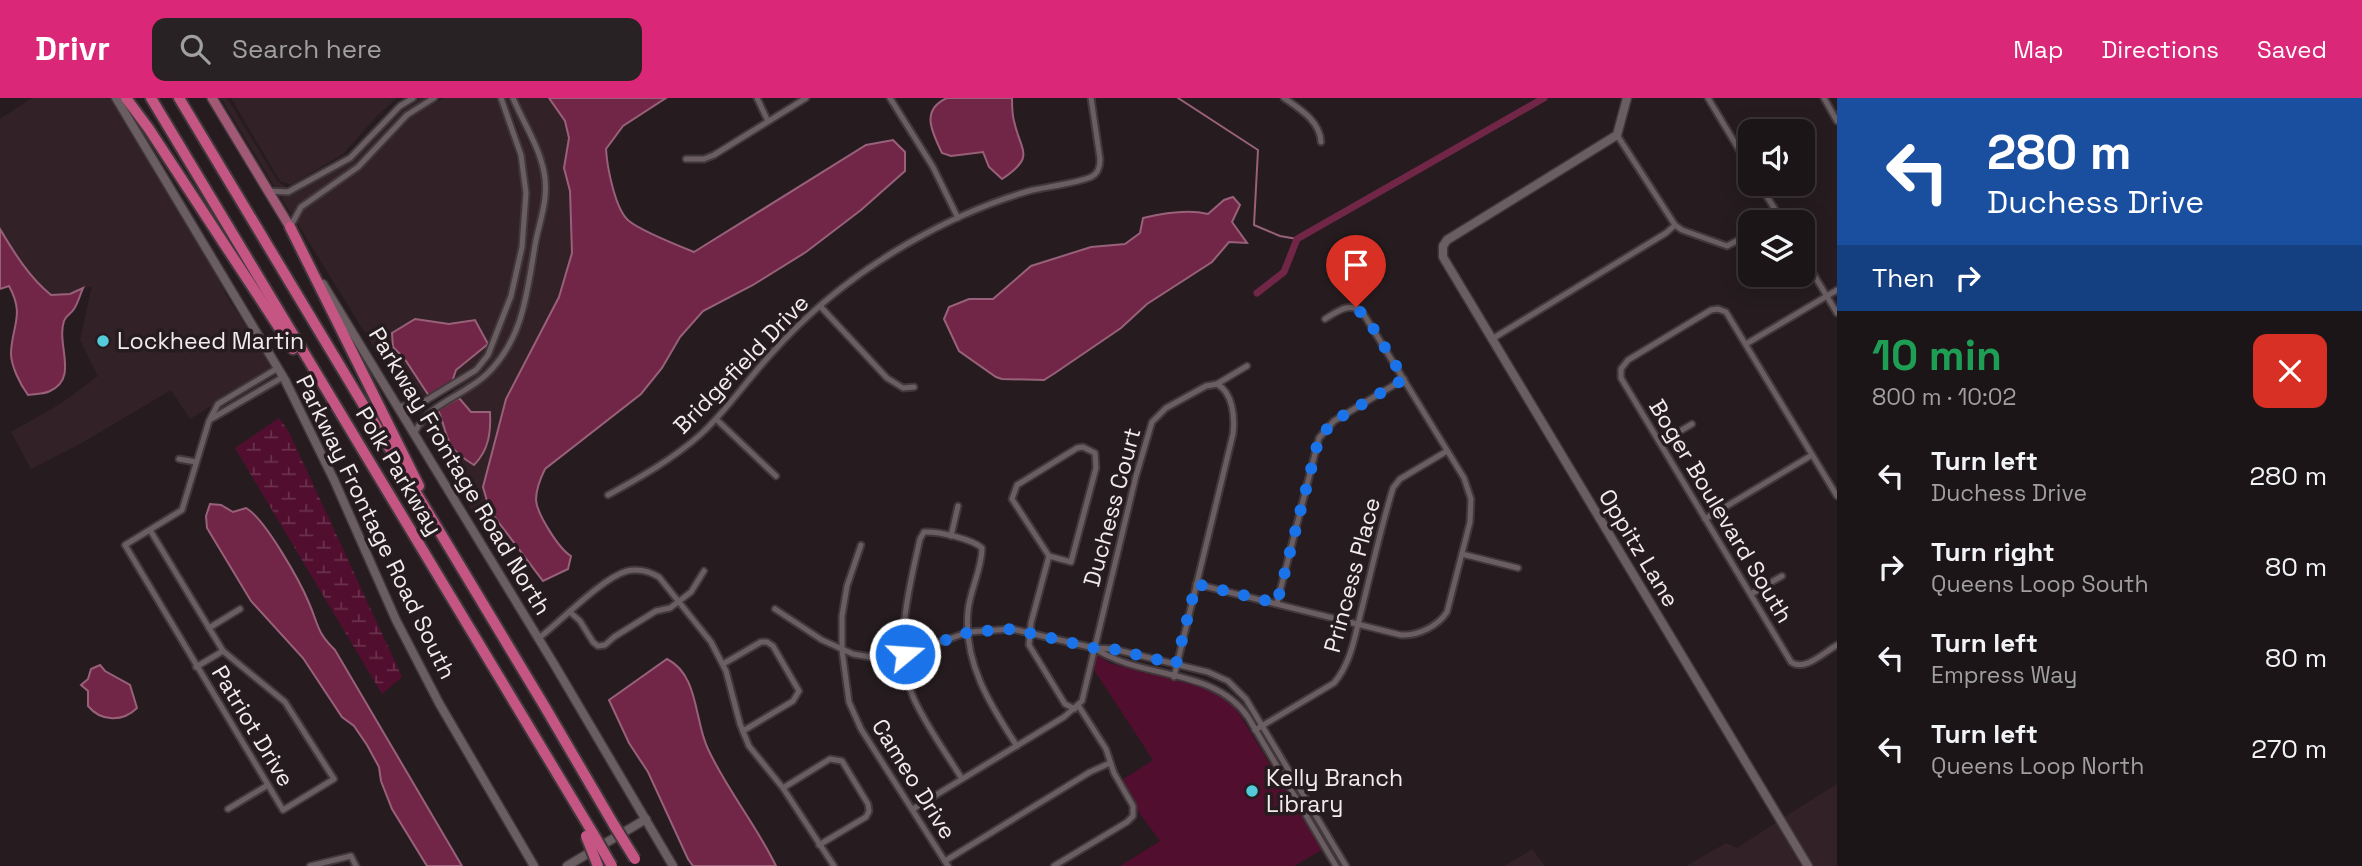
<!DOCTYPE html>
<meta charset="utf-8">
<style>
body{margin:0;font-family:"Space Grotesk",sans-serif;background:#292224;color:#f1f3f6;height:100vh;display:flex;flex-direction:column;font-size:26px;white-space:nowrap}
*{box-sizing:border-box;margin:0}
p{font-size:23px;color:#a09fa1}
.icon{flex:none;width:38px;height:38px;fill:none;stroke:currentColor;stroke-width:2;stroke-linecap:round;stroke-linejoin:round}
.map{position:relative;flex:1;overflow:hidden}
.details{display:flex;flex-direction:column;background:#1c1517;width:525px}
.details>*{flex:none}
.hud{background:#1a4fa0;color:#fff;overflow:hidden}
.tools{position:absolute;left:1738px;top:21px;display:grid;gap:14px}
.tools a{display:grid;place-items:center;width:77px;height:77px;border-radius:14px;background:#1c1517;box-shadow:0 4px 18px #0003,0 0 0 2px #3a3436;font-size:35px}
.pin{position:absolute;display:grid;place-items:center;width:60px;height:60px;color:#fff;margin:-72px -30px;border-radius:50% 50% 50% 0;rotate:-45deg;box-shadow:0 0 7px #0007}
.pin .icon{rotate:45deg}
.me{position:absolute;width:77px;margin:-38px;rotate:72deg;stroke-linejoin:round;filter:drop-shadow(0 0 5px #0008)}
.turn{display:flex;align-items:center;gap:24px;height:147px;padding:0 35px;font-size:32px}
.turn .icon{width:91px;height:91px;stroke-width:2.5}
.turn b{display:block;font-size:49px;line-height:60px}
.then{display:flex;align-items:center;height:66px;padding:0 35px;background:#0003;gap:14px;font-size:26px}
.round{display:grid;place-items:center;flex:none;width:74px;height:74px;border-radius:14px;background:#292224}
.summary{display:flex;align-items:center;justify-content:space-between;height:119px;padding:0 35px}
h1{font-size:42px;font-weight:700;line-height:52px;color:#1e9e55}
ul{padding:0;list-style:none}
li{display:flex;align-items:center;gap:21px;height:91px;padding:0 35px}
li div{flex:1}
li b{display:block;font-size:26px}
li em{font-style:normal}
header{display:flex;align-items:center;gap:42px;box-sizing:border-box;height:98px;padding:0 35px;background:#db2777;color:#fff}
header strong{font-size:33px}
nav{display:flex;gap:38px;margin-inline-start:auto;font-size:24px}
.search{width:490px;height:63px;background:#292224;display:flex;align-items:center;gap:18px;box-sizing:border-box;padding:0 24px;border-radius:14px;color:#a09fa1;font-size:26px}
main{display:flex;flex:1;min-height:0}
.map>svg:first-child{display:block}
.built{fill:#322127}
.green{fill:#510e2e}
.wetland{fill:url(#wetland-marsh)}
.water{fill:#712647;stroke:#986179;stroke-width:2}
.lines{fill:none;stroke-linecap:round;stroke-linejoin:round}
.stream{stroke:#986179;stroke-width:2}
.canal{stroke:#712647;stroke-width:7}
.street-casing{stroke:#41383b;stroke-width:9}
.secondary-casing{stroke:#41383b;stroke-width:11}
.primary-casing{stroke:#41383b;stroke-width:12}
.highway-casing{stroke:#41383b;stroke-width:14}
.street{stroke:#6a5e62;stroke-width:5}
.secondary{stroke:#6a5e62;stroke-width:8}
.primary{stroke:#a15976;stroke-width:9}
.highway{stroke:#c55684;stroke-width:10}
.highway-bridge-casing{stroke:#41383b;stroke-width:14;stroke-linecap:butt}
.highway-bridge{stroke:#c55684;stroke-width:10}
.route{stroke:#1a73e8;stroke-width:12;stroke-dasharray:0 21.6}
.poi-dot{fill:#53cbda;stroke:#261c1f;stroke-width:2.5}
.labels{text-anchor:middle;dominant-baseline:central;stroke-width:7;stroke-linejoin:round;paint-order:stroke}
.poi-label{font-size:23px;fill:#f2ebed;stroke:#261c1f;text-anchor:start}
.street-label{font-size:23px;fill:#f2ebed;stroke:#261c1f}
</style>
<header>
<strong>Drivr</strong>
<div class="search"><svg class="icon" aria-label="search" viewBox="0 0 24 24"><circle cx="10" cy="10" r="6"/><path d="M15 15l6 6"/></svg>Search here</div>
<nav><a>Map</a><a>Directions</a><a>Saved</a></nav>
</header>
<main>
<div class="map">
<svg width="1837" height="768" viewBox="0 0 1837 768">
<defs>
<pattern id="wetland-marsh" width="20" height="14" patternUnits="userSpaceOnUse" patternTransform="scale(1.75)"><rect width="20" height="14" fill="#510e2e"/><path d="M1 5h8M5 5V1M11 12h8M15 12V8" fill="none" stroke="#6a314d"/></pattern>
</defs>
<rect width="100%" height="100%" fill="#261c1f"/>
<g class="built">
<polygon points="32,0 111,0 209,160 226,197 273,270 190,321 171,292 80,346 31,371 11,334 60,306 98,278 80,242 92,188 70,196 51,197 36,185 19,163 0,131 0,21"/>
<polygon points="221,0 227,0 278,84 289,90 276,91"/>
<polygon points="231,0 397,0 375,20 343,56 291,87 280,83"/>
<polygon points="420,0 427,0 404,15 356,67 299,106 291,116 281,99 299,93 352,63 403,11"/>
<polygon points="444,0 497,0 510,33 520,76 522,96 518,149 507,198 495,234 485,255 473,269 452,284 456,272 488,246 461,225 449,226 415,221 393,249 404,260 429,298 416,305 408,305 296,123 304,112 361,72 409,20"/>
<polygon points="505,0 509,0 538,66 542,86 541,106 532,142 523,203 516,226 495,261 474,282 455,294 453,292 478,274 492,258 515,199 526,149 530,95 528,75 518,31"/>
<polygon points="517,0 549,0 565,23 569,40 564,70 570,93 572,155 559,199 540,237 493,353 483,389 487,404 473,415 422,328 428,318 438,312 444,325 471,314 459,300 478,288 501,266 515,244 526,220 548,107 550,85 546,63"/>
<polygon points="1837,686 1837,768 1812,768 1783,720"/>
<polygon points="1777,724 1803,768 1686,768 1726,745 1737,750"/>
<polygon points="1532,751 1545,768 1504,768 1528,754"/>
</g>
<polygon class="green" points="1096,556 1109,565 1210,591 1234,607 1322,752 1294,768 1120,768 1160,743 1137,712 1122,682 1153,662 1094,572"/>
<polygon class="wetland" points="279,320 289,334 402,579 382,596 235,350"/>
<g class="water">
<path d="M549 0H666L623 28 606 51C607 68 615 112 629 123 640 132 679 148 694 154L866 47 893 42 905 54V73L861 112 806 154 753 187 703 213 680 239 662 270 641 296 545 371C540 381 536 391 536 402 537 416 559 451 571 458L568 471 543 483 490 413 483 389 506 301 559 199 572 155 570 93 564 70 569 40 565 23Z"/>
<path d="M947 0H1012C1012 7 1012 16 1014 23 1021 55 1036 58 1002 81L989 69 983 54 951 58 942 55C932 34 920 12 947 0Z"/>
<path d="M1233 99 1240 107 1232 124 1247 145 1229 144 1212 164 1147 206 1121 230 1055 275 1044 282 1002 281 996 279 959 253 944 221 949 209 969 201H993L1031 168 1091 149 1125 146 1140 135 1143 120C1164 115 1187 111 1208 116L1224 102Z"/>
<path d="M0 131C15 156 29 179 51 197L70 196 83 190C80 197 78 205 74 211 71 216 66 217 64 223 56 247 79 280 50 293 42 297 36 295 28 297 20 286 11 268 11 255 12 227 25 217 9 188L0 191Z"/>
<polygon points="415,221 449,226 475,222 488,246 456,272 452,284 429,298 404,260 393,249 392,235"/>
<path d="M459 300 471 314H490C491 334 489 352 474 367 443 348 450 341 438 312Z"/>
<path d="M210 406 221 407 233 414 246 410C265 421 300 483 309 505 319 528 316 533 335 552L462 768H427L392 711 381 683 379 669 367 647 354 628 342 619 303 560 251 503 207 430 206 418Z"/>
<path d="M667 561C699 577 694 622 708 651 727 692 757 728 776 768H693L688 761 648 674 629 645 609 602Z"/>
<path d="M100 567 105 573 130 587 137 610C123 624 101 624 88 608V593L81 587 88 581 91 571Z"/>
</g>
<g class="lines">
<polyline class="stream" points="1178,0 1258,52 1254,127 1280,138 1297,141"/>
<polyline class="canal" points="1257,195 1284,174 1297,141 1544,0"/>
<g class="street-casing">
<g id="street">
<polyline points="757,0 768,23"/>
<polyline points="890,0 933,69 958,120"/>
<path d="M1284 0C1300 11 1320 23 1321 44"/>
<polyline points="1708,0 1750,70"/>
<polyline points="1824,0 1837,23"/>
<polyline points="1617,37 1675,127 1682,132 1727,148 1750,136"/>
<polyline points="686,61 704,61 714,57 806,0"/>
<polyline points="1759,86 1783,124"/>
<polyline points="268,93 288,94 350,60 400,8 413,0"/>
<polyline points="1769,124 1779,118"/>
<polyline points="290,129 301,109 358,69 407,17 434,0"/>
<polyline points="1802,157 1837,215"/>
<polyline points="820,208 887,280 903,290 914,289"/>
<polyline points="1492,241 1666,135 1675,127"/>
<polyline points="1746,246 1837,192"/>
<polyline points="399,308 417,308 476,272 488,257 511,198 522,149 526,95 521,57 501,0"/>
<polyline points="211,321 283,279"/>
<polyline points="716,321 776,378"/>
<path d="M415 334C429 304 465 298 488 275 525 238 527 191 536 142 541 119 549 98 544 74 539 48 523 24 513 0"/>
<polyline points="1660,345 1692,326"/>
<polygon points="1083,349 1095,355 1096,370 1071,464 1049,458 1012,401 1017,387 1077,350"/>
<polyline points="179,361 196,364"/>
<path d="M608 397C641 379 673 361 701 336 727 312 747 282 771 256 810 212 857 175 907 146 945 124 987 105 1029 93 1045 89 1078 85 1091 79 1099 75 1100 68 1100 61L1091 0"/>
<path d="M1837 398 1726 214 1718 211 1711 212 1628 262 1621 271V280L1791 564C1805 574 1824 554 1837 547"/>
<polyline points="1705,421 1812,357"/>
<polyline points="150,432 223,553 285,604 334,681 283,712 125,447 182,412 209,323 218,306 278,270"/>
<polyline points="951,438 958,408"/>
<polyline points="861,447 847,488 842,518 842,552 849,604 861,631 948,768"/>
<polyline points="1462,456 1518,470"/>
<polyline points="1049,458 1031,525 1029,547 1065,606 1075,611"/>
<path d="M1196 486 1401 537C1418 538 1438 528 1447 514L1470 424 1471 401 1464 380 1363 215C1350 203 1338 213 1325 221"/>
<polyline points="1751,496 1782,478"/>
<polyline points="1277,505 1319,340 1334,323 1404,281"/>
<polyline points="775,511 822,542 853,556 870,559 905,556 969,534 1012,531 1094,550 1113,551 1208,574 1228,583 1246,601 1346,768"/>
<polyline points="570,514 580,523 593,544 598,548 605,547 614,539 656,513 670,510 678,504 691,494 704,473"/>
<polyline points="209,530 240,511"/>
<path d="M539 540C561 523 602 480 627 473 639 470 649 473 659 479L711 544 726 573 740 626 749 648 783 690 834 768"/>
<path d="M1094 550C1142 582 1214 569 1248 619L1336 768"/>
<polyline points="723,566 761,544 767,544 773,548 799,593 793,603 743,633"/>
<polyline points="196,569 223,553"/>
<path d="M1174 579 1233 336C1235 319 1233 295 1217 286"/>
<path d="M1255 632 1334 585C1352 564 1355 536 1362 510 1372 470 1381 429 1393 390L1400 381 1447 353"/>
<path d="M962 681C946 655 927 629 914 601 892 553 909 490 920 441L924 434C938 433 972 441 982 450 982 471 970 492 968 513 963 564 990 607 1017 648"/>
<polyline points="783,690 830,661 842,663 868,706 869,713 866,719 819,747"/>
<polyline points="228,711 268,687"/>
<polyline points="913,711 1064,619 1082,603 1136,378 1152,324 1166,310 1206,288 1217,286 1247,268"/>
<polyline points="945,763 1090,674 1110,665"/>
<polyline points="310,768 351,758 356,768"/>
<polyline points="1054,768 1127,724 1133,718 1133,708 1114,675 1106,651 1078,607"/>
</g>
</g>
<g class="secondary-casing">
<g id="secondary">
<polyline points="116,0 285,282 334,382 396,522 439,605 534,768"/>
<polyline points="1627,0 1617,37 1447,142 1443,148 1443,159 1808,768"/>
<polyline points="323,186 554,566 673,768"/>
<polyline points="567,768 646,721"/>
</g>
</g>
<g class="primary-casing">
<polyline id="primary" points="212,0 290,129"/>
</g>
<g class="highway-casing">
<g id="highway">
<polyline points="126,0 149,31 293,251"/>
<polyline points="151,0 594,737"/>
<polyline points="179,0 545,609 614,727"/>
<polyline points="290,129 419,388"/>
</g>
</g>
<use href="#street" class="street"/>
<use href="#secondary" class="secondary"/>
<use href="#primary" class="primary"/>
<use href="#highway" class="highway"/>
<g class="highway-bridge-casing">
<g id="highway-bridge">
<polyline points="614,727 635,761"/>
<polyline points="594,737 612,768"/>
<polyline points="586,738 598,768"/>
</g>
</g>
<use href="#highway-bridge" class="highway-bridge"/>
</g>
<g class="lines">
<polyline class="route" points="905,556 969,534 1012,531 1094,550 1113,551 1176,566 1196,486 1277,505 1319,340 1334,323 1404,281 1370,225 1356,209"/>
</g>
<g class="poi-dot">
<circle cx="103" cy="243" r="7"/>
<circle cx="1252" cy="693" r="7"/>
</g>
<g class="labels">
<g class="poi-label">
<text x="117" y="243">Lockheed Martin</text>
<text x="1266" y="680">Kelly Branch<tspan x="1266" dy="26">Library</tspan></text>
</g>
<g class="street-label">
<text transform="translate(741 266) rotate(-46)">Bridgefield Drive</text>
<text transform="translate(399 373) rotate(59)">Polk Parkway</text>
<text transform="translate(460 373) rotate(59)">Parkway Frontage Road North</text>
<text transform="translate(1112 409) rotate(-75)">Duchess Court</text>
<text transform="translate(1721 413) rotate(59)">Boger Boulevard South</text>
<text transform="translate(376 429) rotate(64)">Parkway Frontage Road South</text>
<text transform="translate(1639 450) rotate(59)">Oppitz Lane</text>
<text transform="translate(1352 477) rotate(-75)">Princess Place</text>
<text transform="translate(253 628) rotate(59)">Patriot Drive</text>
<text transform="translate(914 681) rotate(58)">Cameo Drive</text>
</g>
</g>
</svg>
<div class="tools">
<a><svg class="icon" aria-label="sound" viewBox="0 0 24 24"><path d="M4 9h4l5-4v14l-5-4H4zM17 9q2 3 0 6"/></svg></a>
<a><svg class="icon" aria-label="layers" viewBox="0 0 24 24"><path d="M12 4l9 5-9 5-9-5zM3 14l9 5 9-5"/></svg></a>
</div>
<div class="pin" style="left:1356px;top:209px;background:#d93025"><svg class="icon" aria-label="arrive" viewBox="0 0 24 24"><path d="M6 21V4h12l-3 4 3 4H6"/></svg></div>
<svg class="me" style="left:905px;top:556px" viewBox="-20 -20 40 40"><circle r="17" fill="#1a73e8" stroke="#fff" stroke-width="3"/><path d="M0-11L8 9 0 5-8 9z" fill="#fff"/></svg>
</div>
<section class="details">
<div class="hud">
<div class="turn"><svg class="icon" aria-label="left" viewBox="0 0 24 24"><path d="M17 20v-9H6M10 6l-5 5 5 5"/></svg><div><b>280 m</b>Duchess Drive</div></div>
<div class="then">Then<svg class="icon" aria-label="right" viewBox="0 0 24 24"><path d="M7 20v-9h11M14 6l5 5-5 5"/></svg></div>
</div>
<div class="summary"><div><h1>10 min</h1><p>800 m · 10:02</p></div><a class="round" style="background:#d93025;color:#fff"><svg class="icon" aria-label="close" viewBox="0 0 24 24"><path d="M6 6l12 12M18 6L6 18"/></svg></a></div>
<ul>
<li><svg class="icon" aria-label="left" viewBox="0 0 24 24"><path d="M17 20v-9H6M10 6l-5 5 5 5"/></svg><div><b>Turn left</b><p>Duchess Drive</p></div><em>280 m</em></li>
<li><svg class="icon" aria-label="right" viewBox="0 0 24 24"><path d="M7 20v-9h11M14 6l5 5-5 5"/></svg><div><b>Turn right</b><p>Queens Loop South</p></div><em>80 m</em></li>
<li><svg class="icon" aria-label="left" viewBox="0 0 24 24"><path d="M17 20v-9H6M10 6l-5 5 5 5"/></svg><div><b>Turn left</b><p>Empress Way</p></div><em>80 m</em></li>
<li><svg class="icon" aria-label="left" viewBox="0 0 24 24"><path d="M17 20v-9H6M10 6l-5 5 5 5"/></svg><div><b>Turn left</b><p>Queens Loop North</p></div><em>270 m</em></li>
</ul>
</section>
</main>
